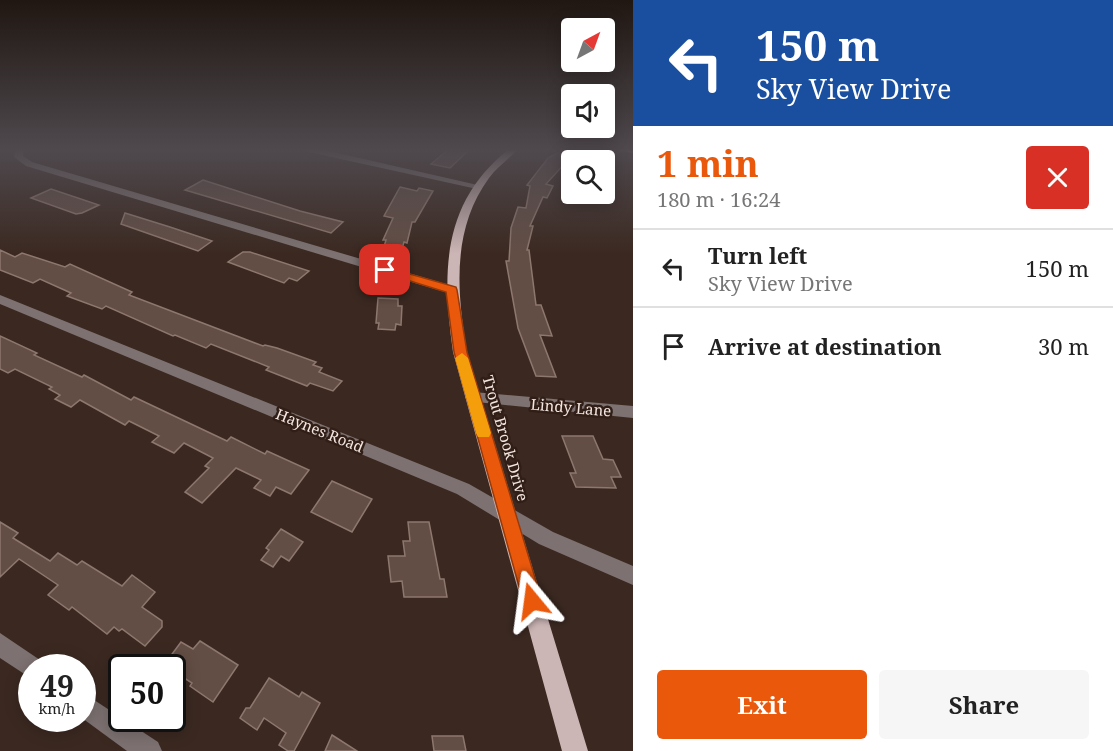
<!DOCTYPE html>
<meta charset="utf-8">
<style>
body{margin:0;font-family:"Noto Serif",serif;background:#f6f6f6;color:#222;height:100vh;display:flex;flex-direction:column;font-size:22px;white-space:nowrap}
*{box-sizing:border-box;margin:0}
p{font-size:20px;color:#767676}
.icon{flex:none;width:33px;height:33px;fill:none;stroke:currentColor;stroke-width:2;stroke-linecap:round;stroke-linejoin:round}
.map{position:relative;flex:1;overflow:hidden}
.side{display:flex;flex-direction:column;background:#fff;width:480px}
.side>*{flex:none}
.guide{background:#1a4fa0;color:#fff;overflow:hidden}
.needle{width:39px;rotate:41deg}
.fabs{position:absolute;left:561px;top:18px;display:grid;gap:12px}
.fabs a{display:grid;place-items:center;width:54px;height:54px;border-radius:6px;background:#fff;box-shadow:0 3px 15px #0003;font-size:30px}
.speed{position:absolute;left:18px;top:654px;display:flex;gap:12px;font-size:30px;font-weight:700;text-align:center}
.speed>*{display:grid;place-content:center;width:78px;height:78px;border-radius:50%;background:#fff;box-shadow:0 3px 15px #0003;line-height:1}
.speed small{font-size:15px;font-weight:400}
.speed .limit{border:3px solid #111;border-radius:9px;background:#fff;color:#111}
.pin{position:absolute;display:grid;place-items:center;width:51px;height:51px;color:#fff;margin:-26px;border-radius:12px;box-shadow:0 3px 9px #0006}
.me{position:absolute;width:66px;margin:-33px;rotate:344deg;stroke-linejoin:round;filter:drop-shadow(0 0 4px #0008)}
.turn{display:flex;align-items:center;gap:21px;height:126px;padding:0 24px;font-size:27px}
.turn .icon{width:78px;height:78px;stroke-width:2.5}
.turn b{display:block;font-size:42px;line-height:51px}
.round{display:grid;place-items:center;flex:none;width:63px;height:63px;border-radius:6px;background:#f6f6f6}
.summary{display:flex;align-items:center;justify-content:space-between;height:102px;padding:0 24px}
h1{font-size:36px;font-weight:700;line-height:45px;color:#ea580c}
.action{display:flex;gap:12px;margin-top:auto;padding:12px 24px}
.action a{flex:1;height:69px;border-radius:6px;background:#ea580c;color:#fff;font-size:24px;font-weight:700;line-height:69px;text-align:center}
.action a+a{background:#f6f6f6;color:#222}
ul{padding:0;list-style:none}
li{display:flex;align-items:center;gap:18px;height:78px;padding:0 24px;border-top:2px solid #e0e0e0}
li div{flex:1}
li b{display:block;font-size:22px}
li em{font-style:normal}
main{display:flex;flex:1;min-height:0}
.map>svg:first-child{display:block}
.building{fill:#634e45;stroke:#8e776e;stroke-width:1.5}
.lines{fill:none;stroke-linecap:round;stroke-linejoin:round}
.minor{fill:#7d7271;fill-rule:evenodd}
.major{fill:#ccb5b5;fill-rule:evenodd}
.highway{fill:#ecd0cf;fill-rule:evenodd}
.route{fill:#ea580c;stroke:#983908;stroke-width:1.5}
.slow{fill:#f59e0b}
.labels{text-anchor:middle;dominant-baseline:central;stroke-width:5;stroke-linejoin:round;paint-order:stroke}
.street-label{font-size:15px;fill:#f3e6e1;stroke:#311f17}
</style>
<main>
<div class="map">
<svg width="633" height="751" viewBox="0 0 633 751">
<rect width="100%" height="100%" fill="#3b2921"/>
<g class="building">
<polygon points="449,149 470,149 450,168 431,164"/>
<polygon points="565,149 578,149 546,184 553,186 547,198 543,197 530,226 533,226 527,250 529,250 536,305 541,305 552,336 540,335 556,377 536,376 518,328 506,261 509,261 511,228 518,207 526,208 530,186 527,185 548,158"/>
<polygon points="203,180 300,211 343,222 331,233 185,190"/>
<polygon points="400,187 417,191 419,188 433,191 415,222 412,222 407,243 404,242 401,252 383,250 386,240 383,240 393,218 384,216"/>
<polygon points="51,189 99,205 82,213 76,214 31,198"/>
<polygon points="125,213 170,227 212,241 198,251 121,224"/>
<polygon points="0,250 15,257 22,253 65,267 70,264 132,292 129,295 263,346 265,345 277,348 316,362 313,365 322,368 319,372 342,381 333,391 310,383 307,386 266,370 269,367 211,344 206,348 175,335 173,336 106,306 102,309 67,296 71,293 40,279 33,283 0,270"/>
<polygon points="243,252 250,252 309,271 297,281 289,278 284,283 228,262"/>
<polygon points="378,298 398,299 398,306 402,306 401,325 396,324 395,330 378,329 379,323 376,323"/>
<polygon points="0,336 37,353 34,355 82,377 84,375 131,400 134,397 227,441 231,437 265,454 267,451 309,470 291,494 276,487 270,496 254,488 261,480 236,468 202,503 185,492 209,468 205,466 213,458 184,443 174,453 152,442 159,436 129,421 125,425 80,400 71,407 55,399 60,395 49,389 52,387 15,369 8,373 0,369"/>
<polygon points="562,436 593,436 603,459 613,460 621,477 611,477 616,488 576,487 570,473 576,473"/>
<polygon points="332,481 372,499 352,532 311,512"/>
<polygon points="0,522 18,533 13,538 50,561 58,553 77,565 82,561 122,586 132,575 155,592 142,607 162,621 162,627 145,646 122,629 119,631 114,627 107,634 72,607 69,610 48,595 58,585 19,559 0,577"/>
<polygon points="408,522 429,522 440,579 444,579 447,597 404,597 402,581 391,582 388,556 405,556 403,541 410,541"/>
<polygon points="281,529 303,542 289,561 281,556 273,567 261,560 269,550 266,548"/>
<polygon points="200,641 238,665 213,702 190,686 192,683 172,670 172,668 164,665 181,642 193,649"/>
<polygon points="269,678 299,697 302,692 320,703 294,751 288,751 279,745 286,733 264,718 257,730 240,718 246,708 250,708"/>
<polygon points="332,735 357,751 325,751"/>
<polygon points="432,736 463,736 466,751 434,751"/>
</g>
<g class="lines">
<g class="minor">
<polygon points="16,149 24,149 23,156 32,162 456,287 458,290 452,294 448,293 26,166 14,157"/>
<polygon points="305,149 320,149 482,186 477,189 309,152"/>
<polygon points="0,295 469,484 553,532 633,566 633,585 539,544 457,494 0,304"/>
<polygon points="473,392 633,406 633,418 467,401 465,397 467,393"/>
<polygon points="0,633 40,660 43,668 32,668 32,679 0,658"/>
<polygon points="82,692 158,742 162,751 127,751 82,718"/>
</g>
<path class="major" d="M509 149H518C509 159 497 167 489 178 451 230 457 293 467 352L588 751H562L453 352C442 273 441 203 509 149Z"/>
<polygon class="highway" points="621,149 633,149 633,153 622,151"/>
</g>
<linearGradient id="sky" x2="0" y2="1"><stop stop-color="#201712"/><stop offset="0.59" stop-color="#4f494e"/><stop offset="1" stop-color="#4f494e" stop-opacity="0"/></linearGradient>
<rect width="633" height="254" fill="url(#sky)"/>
<polygon class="route" points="385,267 456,287 457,290 467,352 542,601 539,607 532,610 526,607 523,601 454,352 446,292 381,272 381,268"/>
<polygon class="slow" points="462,353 468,358 491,433 489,437 478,437 476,433 455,358"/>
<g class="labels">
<g class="street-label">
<text transform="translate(571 407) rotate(5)">Lindy Lane</text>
<text transform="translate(320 430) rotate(22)">Haynes Road</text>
<text transform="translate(506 438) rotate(74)">Trout Brook Drive</text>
</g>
</g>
</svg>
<div class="fabs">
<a><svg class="needle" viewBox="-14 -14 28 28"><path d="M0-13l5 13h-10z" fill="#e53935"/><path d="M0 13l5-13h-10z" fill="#767676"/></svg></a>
<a><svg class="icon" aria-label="sound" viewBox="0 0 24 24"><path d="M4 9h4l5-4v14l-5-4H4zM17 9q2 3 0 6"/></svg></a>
<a><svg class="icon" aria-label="search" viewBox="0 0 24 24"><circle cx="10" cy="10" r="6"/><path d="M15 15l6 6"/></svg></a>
</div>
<div class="speed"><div>49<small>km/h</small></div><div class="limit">50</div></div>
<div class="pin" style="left:385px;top:270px;background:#d93025"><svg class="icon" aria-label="arrive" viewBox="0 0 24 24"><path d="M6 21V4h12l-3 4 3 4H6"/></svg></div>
<svg class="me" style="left:532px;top:601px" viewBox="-20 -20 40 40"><path d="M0-17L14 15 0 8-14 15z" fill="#ea580c" stroke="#fff" stroke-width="4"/></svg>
</div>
<section class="side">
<div class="guide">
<div class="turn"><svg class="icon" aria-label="left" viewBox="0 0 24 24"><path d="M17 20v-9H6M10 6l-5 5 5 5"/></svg><div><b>150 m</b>Sky View Drive</div></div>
</div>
<div class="summary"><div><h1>1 min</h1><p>180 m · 16:24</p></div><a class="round" style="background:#d93025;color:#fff"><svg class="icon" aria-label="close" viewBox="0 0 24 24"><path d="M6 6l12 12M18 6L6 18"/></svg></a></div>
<ul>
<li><svg class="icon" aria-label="left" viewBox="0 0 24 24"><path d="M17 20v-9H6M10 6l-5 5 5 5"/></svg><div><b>Turn left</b><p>Sky View Drive</p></div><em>150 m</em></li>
<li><svg class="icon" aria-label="arrive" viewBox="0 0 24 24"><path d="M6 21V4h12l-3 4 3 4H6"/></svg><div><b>Arrive at destination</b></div><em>30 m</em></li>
</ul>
<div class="action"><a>Exit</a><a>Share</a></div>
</section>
</main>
